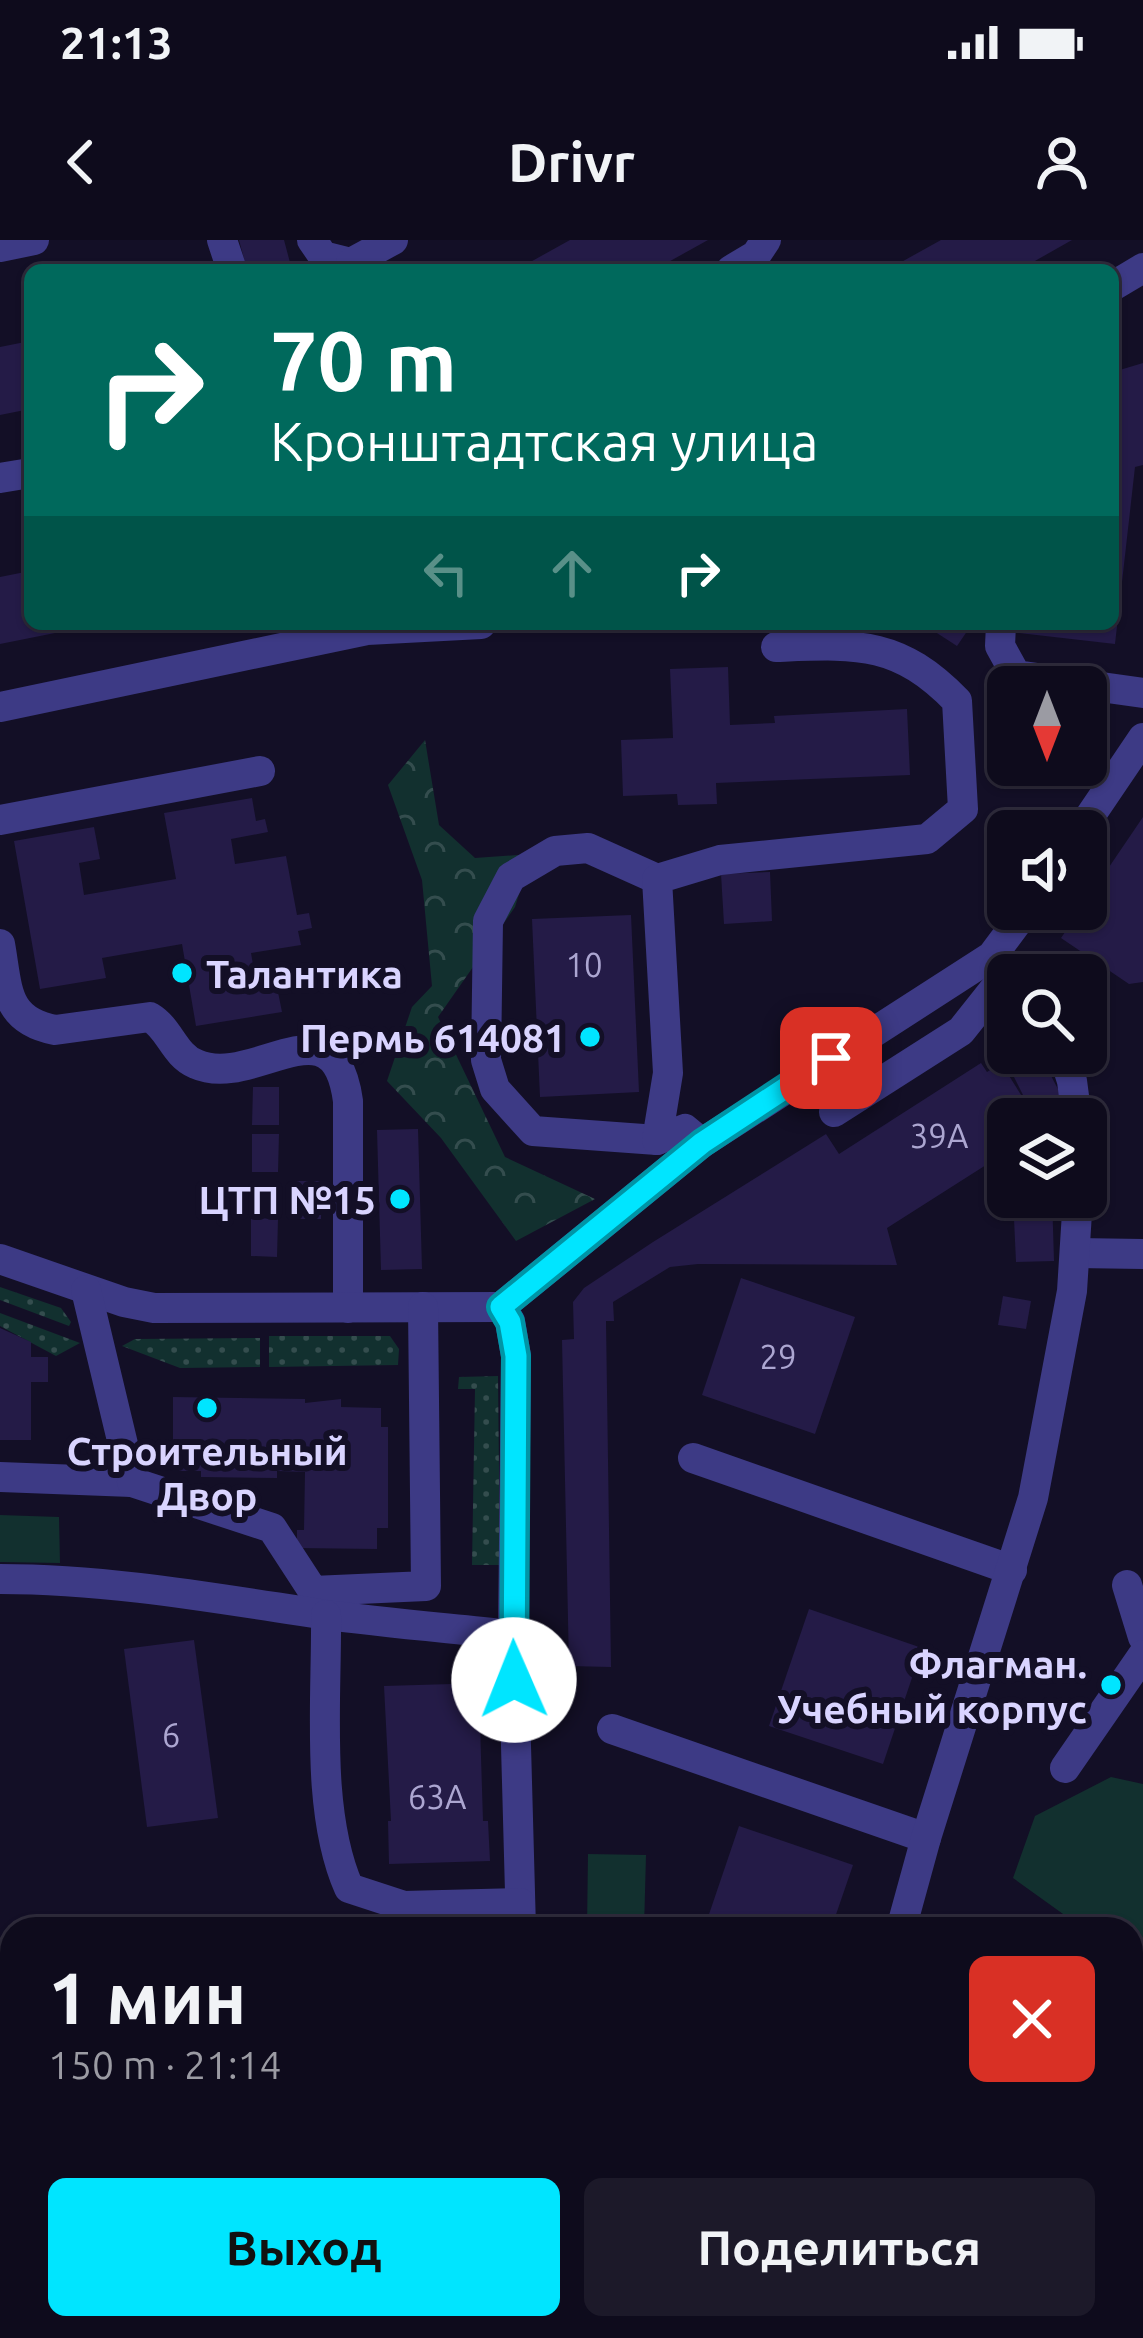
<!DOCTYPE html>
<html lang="ru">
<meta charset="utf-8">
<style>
body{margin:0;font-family:Ubuntu,sans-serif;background:#1c1929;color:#f1f3f6;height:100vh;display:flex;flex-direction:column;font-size:45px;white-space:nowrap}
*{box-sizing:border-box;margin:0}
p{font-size:39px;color:#9b9ba3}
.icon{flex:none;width:66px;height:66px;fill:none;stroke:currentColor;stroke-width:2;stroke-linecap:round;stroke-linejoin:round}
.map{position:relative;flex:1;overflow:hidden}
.side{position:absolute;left:0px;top:1677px;width:1143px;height:423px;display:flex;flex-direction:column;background:#0e0b1c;border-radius:36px 36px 0 0;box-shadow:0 3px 9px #0004,0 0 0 3px #2e2b3b}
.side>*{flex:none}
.hud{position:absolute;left:24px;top:24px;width:1095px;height:366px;border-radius:18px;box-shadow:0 3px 9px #0004,0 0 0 3px #2e2b3b;background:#00695c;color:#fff;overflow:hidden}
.needle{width:78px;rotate:180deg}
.tools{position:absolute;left:987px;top:426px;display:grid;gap:24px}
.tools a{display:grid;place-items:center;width:120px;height:120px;border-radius:18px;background:#0e0b1c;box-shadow:0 3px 9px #0004,0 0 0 3px #2e2b3b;font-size:60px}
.pin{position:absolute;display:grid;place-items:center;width:102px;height:102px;color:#fff;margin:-51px;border-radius:24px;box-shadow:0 6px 18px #0006}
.me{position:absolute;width:132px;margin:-66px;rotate:359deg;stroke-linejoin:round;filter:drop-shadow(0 0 9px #0008)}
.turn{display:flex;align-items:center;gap:42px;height:252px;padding:0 48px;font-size:54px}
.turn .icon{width:156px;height:156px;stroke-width:2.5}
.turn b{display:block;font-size:84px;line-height:102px}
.lanes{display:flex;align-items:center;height:114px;padding:0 48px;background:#0003;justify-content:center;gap:60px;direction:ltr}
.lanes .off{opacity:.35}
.round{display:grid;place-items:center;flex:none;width:126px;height:126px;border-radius:18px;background:#1c1929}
.summary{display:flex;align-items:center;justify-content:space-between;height:204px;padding:0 48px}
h1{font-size:72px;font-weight:600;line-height:90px}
.button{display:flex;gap:24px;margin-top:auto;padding:24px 48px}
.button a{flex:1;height:138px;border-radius:18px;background:#00e5ff;color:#111;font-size:48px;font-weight:600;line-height:138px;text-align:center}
.button a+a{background:#1c1929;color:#f1f3f6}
.status{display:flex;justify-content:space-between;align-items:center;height:84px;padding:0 60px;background:#0e0b1c;direction:ltr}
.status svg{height:33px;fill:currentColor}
header{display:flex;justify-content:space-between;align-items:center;height:156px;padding:0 48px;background:#0e0b1c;font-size:54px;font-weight:600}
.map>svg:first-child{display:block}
.grass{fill:url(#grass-dots)}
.forest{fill:url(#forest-crowns)}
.green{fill:#12302f}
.building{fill:#241b47}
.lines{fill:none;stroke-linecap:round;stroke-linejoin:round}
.minor{stroke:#3d3a85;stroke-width:30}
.route-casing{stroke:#0095a6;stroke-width:30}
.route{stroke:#00e5ff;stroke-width:21}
.poi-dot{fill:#00e5ff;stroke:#130f26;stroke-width:4.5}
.labels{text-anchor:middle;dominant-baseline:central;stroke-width:12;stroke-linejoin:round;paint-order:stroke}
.number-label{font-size:33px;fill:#aca6d1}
.poi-label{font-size:39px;font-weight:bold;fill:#d9d4ff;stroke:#130f26;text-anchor:end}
</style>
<div class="status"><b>21:13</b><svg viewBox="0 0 49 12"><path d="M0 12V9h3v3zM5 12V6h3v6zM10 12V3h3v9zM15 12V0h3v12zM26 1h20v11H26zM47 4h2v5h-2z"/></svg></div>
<header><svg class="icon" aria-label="back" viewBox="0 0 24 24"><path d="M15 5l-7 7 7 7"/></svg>Drivr<svg class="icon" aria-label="person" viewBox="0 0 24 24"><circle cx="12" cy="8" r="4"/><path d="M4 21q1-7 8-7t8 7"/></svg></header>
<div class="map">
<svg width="1143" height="2098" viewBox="0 0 1143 2098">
<defs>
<pattern id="grass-dots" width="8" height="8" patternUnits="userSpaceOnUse" patternTransform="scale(3)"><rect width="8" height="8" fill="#12302f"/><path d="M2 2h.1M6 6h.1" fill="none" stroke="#344d4e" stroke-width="1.8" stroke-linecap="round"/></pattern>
<pattern id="forest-crowns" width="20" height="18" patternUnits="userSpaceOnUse" patternTransform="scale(3)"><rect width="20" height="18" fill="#12302f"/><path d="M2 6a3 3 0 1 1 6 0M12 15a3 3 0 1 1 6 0" fill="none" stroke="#344d4e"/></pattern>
</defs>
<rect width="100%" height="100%" fill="#130f26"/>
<g class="grass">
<polygon points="0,1047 61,1068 71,1082 69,1086 0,1060"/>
<polygon points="0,1073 80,1103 56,1116 0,1086"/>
<polygon points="269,1096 390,1096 399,1109 398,1125 269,1127"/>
<polygon points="260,1098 260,1127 180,1128 122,1106 135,1099"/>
<polygon points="498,1136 500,1325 472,1325 475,1149 458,1149 459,1137"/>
</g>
<polygon class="forest" points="425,500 439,585 475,618 531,614 515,667 438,777 505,917 595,959 516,1001 441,898 387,841 412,767 432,746 422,640 388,545"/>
<g class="green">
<polygon points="0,1275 59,1277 60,1323 0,1322"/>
<polygon points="1111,1537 1143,1544 1143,1715 1131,1712 1131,1689 1084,1689 1013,1638 1035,1576"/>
<polygon points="588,1614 646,1615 644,1689 587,1689"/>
</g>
<g class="building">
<polygon points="239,0 284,0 292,30 247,30"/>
<polygon points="570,0 708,0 654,30 516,30"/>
<polygon points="941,0 1072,0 1019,30 887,30"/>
<polygon points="30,101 30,169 0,175 0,107"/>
<polygon points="1143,123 1143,225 1135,227 1115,404 1019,393 1020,384 1113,384 1113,132"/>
<polygon points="30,331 30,384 90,386 0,404 0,337"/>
<polygon points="923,384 972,384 957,406"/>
<polygon points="728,427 730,485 775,483 774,476 907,469 910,535 716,543 717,564 678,565 677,554 623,556 621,500 673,498 670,429"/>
<polygon points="252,558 256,581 265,579 268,592 231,599 235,624 286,616 297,675 309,673 312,688 298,691 301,705 251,713 255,736 274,732 282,772 196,786 182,704 102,718 106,738 40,749 14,601 94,587 100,619 79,623 84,655 176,639 164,573"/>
<polygon points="1143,577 1143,742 1129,744 1061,698 1081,669 1086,669 1086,661"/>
<polygon points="770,632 772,681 724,684 721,634"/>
<polygon points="631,675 639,852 540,857 532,679"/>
<polygon points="1021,813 1039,813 1059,851 1063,876 1035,879 1006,821"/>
<polygon points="981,823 987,832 1001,823 1028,866 1015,874 1018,879 1008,879 1008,911 887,988 897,1025 698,1024 670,1027 613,1062 614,1081 606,1081 611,1427 569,1426 562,1100 574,1099 573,1062 584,1048 653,1002 826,894 839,914"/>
<polygon points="253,847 279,847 279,885 252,885"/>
<polygon points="418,889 422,1029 381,1030 377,890"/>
<polygon points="252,894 279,894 278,932 252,932"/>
<polygon points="295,941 322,941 321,979 295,979"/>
<polygon points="1013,957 1052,957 1054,1021 1016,1022"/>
<polygon points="251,978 278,979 277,1017 251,1016"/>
<polygon points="741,1038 855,1077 815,1194 702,1155"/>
<polygon points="1003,1056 1031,1061 1026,1089 998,1085"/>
<polygon points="0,1088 31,1102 31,1117 48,1117 48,1142 31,1142 31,1200 0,1200"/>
<polygon points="173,1157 305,1159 305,1163 341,1159 341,1167 381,1168 381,1187 388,1187 388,1288 377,1288 377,1309 297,1308 297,1290 304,1290 305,1232 277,1231 277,1238 201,1237 201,1231 173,1231"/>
<polygon points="809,1369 922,1408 883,1524 769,1486"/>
<polygon points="194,1400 218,1578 147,1587 124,1409"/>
<polygon points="485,1443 486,1484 480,1484 483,1581 488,1581 490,1621 389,1624 388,1581 391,1581 384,1446"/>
<polygon points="739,1586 853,1625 831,1689 704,1689"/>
<polygon points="3,2031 8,2073 11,2098 0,2098"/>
<polygon points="787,2088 856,2088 856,2098 788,2098"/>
</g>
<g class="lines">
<g class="minor">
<polyline points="222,0 232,30"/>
<polyline points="312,0 323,16 351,23 355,30"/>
<polyline points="0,7 34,0"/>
<polyline points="351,23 393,0"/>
<polyline points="731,30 756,15 766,0"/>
<polyline points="1113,46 1143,28"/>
<polyline points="0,238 30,233"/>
<polyline points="1001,384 1000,406 1016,435 1143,453"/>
<polyline points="0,467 367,390 481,384"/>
<polyline points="0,580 260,531"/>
<polyline points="1080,591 1143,498"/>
<polyline points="657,639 588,608 555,611 511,637 488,681 486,820 495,849 533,891 657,900"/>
<path d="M0 704C8 748 4 780 55 790L150 777C170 789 174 815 196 824 254 850 334 756 348 861V1068"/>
<polyline points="1063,813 1072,841 1077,879"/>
<polyline points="834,872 961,791 1007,733"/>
<path d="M702 903 685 889 657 900 668 833 657 639 720 620 927 599 963 569 957 461C898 400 856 404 776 407"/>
<polyline points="1076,1013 1143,1014"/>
<polyline points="0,1019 124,1062 154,1068 501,1067"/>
<polyline points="501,1067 702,903 992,716 1027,669"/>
<polyline points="501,1067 510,1081 516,1116 513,1395 521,1689"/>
<polyline points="693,1218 1012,1330"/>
<polyline points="0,1237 132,1242 86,1050"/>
<polyline points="132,1242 272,1288 313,1351 426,1346 423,1067"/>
<path d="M0 1339C108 1339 214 1358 320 1374 384 1383 449 1388 513 1395"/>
<polyline points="1127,1345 1143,1397"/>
<path d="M326 1375C327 1459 315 1571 349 1648L404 1666 520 1663"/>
<polyline points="612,1489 926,1598"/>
<polyline points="1065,1528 1143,1415"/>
<polyline points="901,1689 926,1598 1033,1258 1072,1051 1078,957"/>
<polyline points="0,1721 12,1723"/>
<polyline points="0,1831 12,1922"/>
<polyline points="34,2088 35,2098"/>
<polyline points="526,2088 526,2098"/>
<polyline points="734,2088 734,2098"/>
<polyline points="913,2088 913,2098"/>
<polyline points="1075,2088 1080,2098"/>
<polyline points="84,2098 87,2088"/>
</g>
</g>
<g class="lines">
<g class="route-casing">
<polyline id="route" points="514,1440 516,1116 510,1082 501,1067 702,903 831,818"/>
</g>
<use href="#route" class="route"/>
</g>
<g class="poi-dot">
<circle cx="182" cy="733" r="12"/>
<circle cx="590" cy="797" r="12"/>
<circle cx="400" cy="959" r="12"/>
<circle cx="207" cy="1168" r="12"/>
<circle cx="1111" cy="1445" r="12"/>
</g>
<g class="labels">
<g class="number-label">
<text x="584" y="724">10</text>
<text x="939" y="895">39А</text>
<text x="778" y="1116">29</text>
<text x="171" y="1494">6</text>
<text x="437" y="1556">63А</text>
</g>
<g class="poi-label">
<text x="206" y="733" text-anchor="start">Талантика</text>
<text x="566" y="797">Пермь 614081</text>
<text x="376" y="959">ЦТП №15</text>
<text x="207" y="1210" text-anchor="middle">Строительный<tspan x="207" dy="45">Двор</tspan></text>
<text x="1087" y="1423">Флагман.<tspan x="1087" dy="45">Учебный корпус</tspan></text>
</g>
</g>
</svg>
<div class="tools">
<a><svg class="needle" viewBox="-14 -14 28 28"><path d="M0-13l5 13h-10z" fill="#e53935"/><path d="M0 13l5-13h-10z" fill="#9b9ba3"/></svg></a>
<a><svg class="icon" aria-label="sound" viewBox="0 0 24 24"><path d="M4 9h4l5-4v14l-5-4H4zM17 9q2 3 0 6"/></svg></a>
<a><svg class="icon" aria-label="search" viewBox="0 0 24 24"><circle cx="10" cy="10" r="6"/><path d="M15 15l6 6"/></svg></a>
<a><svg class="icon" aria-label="layers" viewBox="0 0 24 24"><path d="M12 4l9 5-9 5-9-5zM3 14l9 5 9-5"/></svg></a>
</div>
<div class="pin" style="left:831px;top:818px;background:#d93025"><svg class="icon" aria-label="arrive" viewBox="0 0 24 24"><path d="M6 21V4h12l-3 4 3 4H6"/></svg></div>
<svg class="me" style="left:514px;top:1440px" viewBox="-20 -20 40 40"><circle r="19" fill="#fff"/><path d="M0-13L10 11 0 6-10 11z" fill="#00e5ff"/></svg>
<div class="hud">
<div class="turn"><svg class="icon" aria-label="right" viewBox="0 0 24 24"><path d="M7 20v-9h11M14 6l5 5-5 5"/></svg><div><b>70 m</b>Кронштадтская улица</div></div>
<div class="lanes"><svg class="icon off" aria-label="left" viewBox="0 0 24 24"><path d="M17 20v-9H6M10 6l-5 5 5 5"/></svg><svg class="icon off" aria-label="ahead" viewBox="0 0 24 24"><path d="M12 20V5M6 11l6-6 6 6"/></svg><svg class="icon" aria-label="right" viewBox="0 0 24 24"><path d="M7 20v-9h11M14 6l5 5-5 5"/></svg></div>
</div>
<section class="side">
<div class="summary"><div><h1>1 мин</h1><p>150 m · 21:14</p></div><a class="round" style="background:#d93025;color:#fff"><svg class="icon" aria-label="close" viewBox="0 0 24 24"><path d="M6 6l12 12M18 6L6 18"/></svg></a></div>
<div class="button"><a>Выход</a><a>Поделиться</a></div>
</section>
</div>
